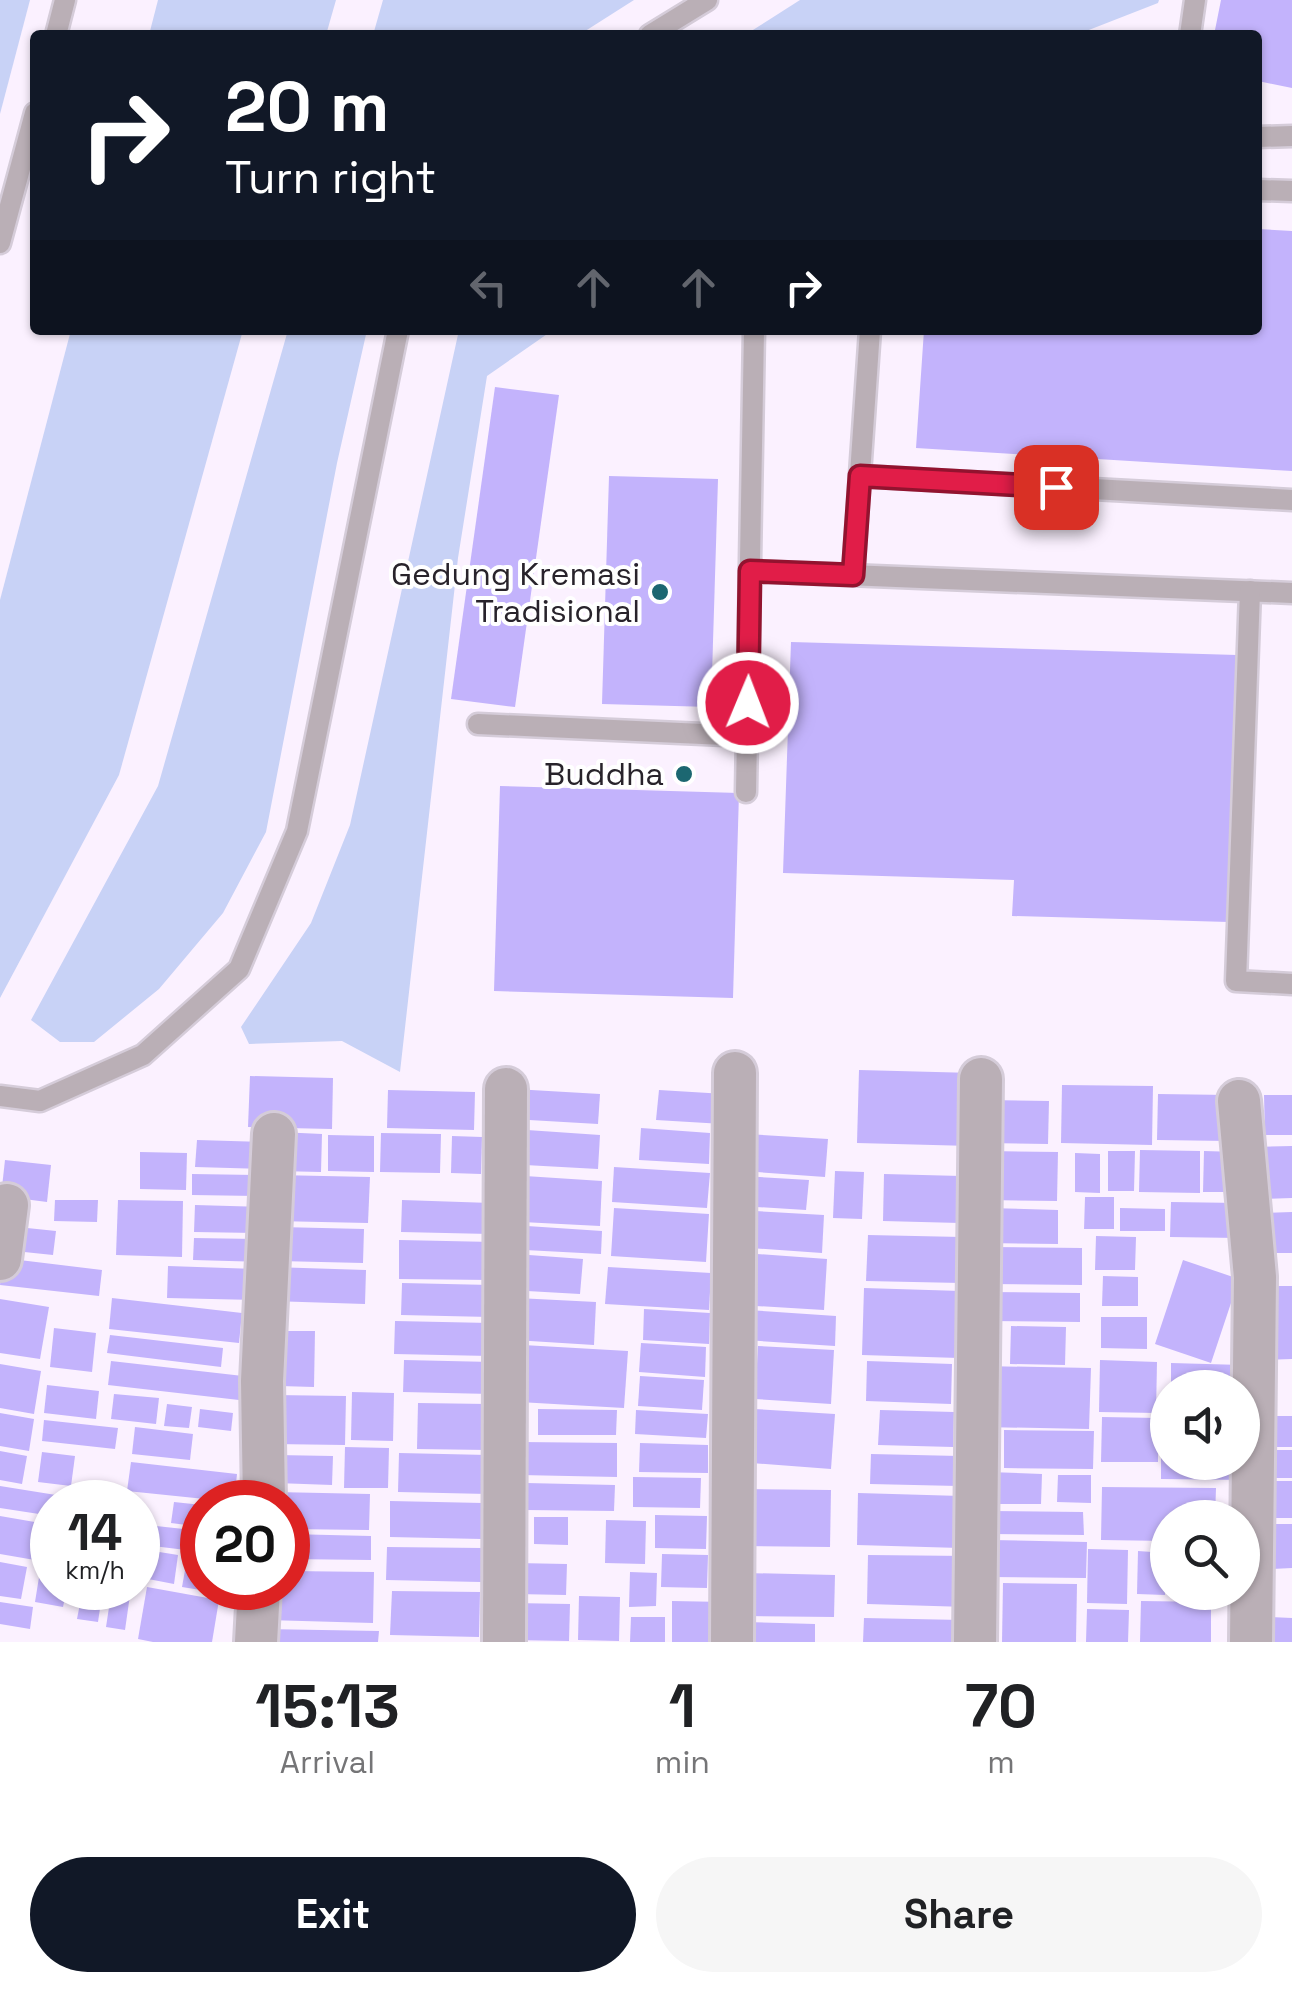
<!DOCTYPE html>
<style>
body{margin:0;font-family:"Space Grotesk",sans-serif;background:#f6f6f6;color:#202124;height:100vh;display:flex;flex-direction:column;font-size:38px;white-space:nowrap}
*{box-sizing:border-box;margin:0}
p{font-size:32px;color:#757577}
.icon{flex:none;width:55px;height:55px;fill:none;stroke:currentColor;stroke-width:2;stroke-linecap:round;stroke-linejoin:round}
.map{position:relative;height:1642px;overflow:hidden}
.sheet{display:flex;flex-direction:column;background:#fff;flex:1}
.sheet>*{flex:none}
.top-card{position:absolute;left:30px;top:30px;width:1232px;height:305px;border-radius:10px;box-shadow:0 2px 8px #0004;background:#111827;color:#fff;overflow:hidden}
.fabs{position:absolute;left:1150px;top:1370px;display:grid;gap:20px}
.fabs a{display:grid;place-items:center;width:110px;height:110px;border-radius:50%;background:#fff;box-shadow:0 2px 8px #0004;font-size:50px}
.speed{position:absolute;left:30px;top:1480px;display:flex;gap:20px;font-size:50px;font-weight:700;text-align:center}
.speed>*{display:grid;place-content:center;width:130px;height:130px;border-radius:50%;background:#fff;box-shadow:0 2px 8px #0004;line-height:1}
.speed small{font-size:25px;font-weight:400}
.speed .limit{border:15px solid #d22;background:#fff;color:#111}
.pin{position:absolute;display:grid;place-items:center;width:85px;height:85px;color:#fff;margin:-42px;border-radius:20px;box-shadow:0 5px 15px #0006}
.me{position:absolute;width:110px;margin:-55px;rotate:1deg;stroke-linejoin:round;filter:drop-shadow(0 0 8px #0008)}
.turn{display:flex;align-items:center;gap:35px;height:210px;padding:0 30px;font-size:45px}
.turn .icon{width:130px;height:130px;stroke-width:2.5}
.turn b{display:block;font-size:70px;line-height:85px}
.lanes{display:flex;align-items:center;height:95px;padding:0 30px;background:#0003;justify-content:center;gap:50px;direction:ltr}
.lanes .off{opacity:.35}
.eta{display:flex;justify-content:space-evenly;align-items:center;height:170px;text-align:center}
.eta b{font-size:60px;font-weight:700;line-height:70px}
.primary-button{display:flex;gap:20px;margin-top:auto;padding:20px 30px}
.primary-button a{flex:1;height:115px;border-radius:60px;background:#111827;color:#fff;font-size:40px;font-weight:700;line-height:115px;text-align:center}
.primary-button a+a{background:#f6f6f6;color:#202124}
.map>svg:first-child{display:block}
.water{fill:#c8d2f6}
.building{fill:#c3b3fc}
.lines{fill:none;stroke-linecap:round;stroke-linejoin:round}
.service-casing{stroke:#d5ccd9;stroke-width:25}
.minor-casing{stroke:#d5ccd9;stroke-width:48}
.service{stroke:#baafb6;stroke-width:20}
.minor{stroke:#baafb6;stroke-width:42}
.route-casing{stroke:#92132f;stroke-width:25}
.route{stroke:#e11d48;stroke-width:18}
.poi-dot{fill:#1c6771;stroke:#fff;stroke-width:4}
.labels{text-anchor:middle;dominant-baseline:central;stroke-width:8;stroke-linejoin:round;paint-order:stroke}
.poi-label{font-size:32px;fill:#28232b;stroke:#fff;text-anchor:end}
</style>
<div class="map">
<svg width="1292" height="1642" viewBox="0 0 1292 1642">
<rect width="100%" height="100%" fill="#fbf1ff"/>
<g class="water">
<polygon points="0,0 30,0 0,114"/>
<polygon points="158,0 336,0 326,35 149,35"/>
<polygon points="383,0 634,0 579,35 373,35"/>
<polygon points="800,0 1159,0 1158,3 1076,35 745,35"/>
<polygon points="71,330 243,330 119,775 0,998 0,600"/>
<polygon points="288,330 367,330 337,463 266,832 223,913 159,989 94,1042 60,1042 31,1020 158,786"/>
<polygon points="459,330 553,330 487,376 458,558 400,1072 342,1041 249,1044 241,1027 311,923 350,825"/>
</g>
<g class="building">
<polygon points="1221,0 1292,0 1292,88 1258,81 1258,35 1214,35"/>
<polygon points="1258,229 1292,231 1292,471 916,448 924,330 1258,330"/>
<polygon points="495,387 559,395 515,707 451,699"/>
<polygon points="609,476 718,479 711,707 602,704"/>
<polygon points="791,642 1237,655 1229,922 1012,916 1014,880 783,873"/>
<polygon points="500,786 739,793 733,998 494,991"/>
<polygon points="859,1070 974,1073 971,1146 857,1143"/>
<polygon points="250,1076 333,1078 332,1129 248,1127"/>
<polygon points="1062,1085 1153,1086 1152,1145 1061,1143"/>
<polygon points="514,1089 600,1094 598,1124 512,1119"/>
<polygon points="388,1090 475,1092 474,1130 387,1128"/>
<polygon points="659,1090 725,1094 723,1124 656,1120"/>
<polygon points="1158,1094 1229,1095 1228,1141 1157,1140"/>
<polygon points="1264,1095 1292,1095 1292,1135 1265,1135"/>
<polygon points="987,1100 1049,1101 1048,1144 986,1143"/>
<polygon points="641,1128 710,1133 709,1164 639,1160"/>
<polygon points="527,1130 600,1135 598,1169 525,1165"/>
<polygon points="279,1132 322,1134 321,1172 278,1171"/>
<polygon points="381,1133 441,1134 440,1173 380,1172"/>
<polygon points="746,1134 828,1139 825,1177 743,1171"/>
<polygon points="328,1135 374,1136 374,1172 328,1171"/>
<polygon points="452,1136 482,1137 481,1174 451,1173"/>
<polygon points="197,1140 267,1142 265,1169 195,1167"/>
<polygon points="1292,1146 1292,1198 1257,1199 1256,1147"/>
<polygon points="1140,1150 1200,1151 1200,1193 1139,1192"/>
<polygon points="989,1151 1058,1152 1057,1201 988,1200"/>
<polygon points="1108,1151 1135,1151 1134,1191 1108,1191"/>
<polygon points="1204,1151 1237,1152 1237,1192 1203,1192"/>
<polygon points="140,1152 187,1153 186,1190 140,1189"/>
<polygon points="1075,1153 1100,1154 1100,1193 1075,1192"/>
<polygon points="5,1160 51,1165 47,1202 1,1196"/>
<polygon points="614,1167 710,1173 707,1208 612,1202"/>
<polygon points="835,1171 864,1172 862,1219 833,1218"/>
<polygon points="192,1174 264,1175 263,1196 192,1195"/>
<polygon points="884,1174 961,1176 960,1223 883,1221"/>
<polygon points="277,1175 370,1177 368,1223 275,1221"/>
<polygon points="525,1176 602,1181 600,1226 522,1222"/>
<polygon points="742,1176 809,1180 806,1210 741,1206"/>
<polygon points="1085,1197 1114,1197 1114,1229 1084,1229"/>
<polygon points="55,1200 98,1200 97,1222 54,1221"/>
<polygon points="118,1200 183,1201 182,1257 116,1255"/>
<polygon points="402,1200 491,1203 490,1234 401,1232"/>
<polygon points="1171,1202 1239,1203 1238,1238 1170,1237"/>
<polygon points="195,1205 261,1207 260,1233 194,1232"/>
<polygon points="614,1208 709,1214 706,1262 611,1256"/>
<polygon points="987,1208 1058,1210 1058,1244 987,1243"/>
<polygon points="1120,1208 1165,1209 1165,1231 1120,1231"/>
<polygon points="738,1210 824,1215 822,1253 735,1247"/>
<polygon points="1292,1212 1292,1253 1260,1253 1260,1213"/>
<polygon points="8,1226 56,1231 53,1255 5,1250"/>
<polygon points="527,1226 602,1231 601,1254 525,1250"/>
<polygon points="280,1227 364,1229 363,1263 279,1261"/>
<polygon points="868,1235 962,1237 961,1283 866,1281"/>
<polygon points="1096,1236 1136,1237 1135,1270 1095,1270"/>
<polygon points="194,1238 261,1239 261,1262 193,1260"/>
<polygon points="399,1240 493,1242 491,1280 399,1279"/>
<polygon points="990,1247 1082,1248 1082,1285 989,1284"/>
<polygon points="743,1253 827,1259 824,1310 739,1305"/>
<polygon points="529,1255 583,1259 580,1294 527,1291"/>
<polygon points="3,1258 102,1270 99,1296 0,1285"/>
<polygon points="1183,1260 1239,1279 1211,1363 1155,1344"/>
<polygon points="168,1266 259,1269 258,1300 167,1298"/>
<polygon points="272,1267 366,1270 365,1304 271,1301"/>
<polygon points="608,1267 711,1273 709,1310 605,1304"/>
<polygon points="1103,1276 1138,1277 1138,1306 1102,1306"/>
<polygon points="402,1283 491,1285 490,1317 401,1315"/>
<polygon points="1260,1286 1292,1286 1292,1359 1262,1360"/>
<polygon points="864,1288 961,1291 959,1358 862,1355"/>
<polygon points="989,1292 1080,1293 1080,1322 987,1321"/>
<polygon points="112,1298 242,1313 239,1343 109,1329"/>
<polygon points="517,1298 596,1302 594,1345 514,1340"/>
<polygon points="0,1299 49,1307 40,1359 0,1353"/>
<polygon points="644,1309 710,1313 709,1344 643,1340"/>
<polygon points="748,1310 836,1316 835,1346 745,1340"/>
<polygon points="1101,1317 1147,1317 1147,1349 1101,1348"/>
<polygon points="395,1321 490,1323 490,1356 394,1354"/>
<polygon points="1011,1326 1066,1327 1065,1365 1010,1364"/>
<polygon points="54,1328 96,1333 92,1372 50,1367"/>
<polygon points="281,1331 315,1331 314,1387 280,1386"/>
<polygon points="110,1335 223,1348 221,1367 107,1353"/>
<polygon points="641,1343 706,1347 705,1377 639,1372"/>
<polygon points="523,1345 628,1351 624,1408 519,1402"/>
<polygon points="758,1346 834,1350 831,1404 755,1399"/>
<polygon points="404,1360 492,1362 491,1394 403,1392"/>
<polygon points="1100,1360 1157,1362 1156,1413 1099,1412"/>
<polygon points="111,1361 243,1376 239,1400 108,1385"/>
<polygon points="867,1361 952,1364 951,1404 866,1401"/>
<polygon points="1171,1363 1242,1365 1241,1388 1171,1388"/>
<polygon points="0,1364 41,1371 34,1414 0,1408"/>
<polygon points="983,1366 1091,1368 1089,1429 983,1427"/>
<polygon points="640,1376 704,1380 702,1410 638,1406"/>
<polygon points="47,1385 99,1391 96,1419 44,1413"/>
<polygon points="352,1392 394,1393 393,1441 351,1440"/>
<polygon points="114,1394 159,1398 156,1424 111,1419"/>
<polygon points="274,1395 346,1396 345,1445 273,1444"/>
<polygon points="418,1403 488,1404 487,1450 417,1449"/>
<polygon points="167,1404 192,1407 189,1428 164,1426"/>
<polygon points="200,1409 233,1413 231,1431 198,1427"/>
<polygon points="538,1409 617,1410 616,1435 538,1435"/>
<polygon points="754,1409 835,1414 831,1469 751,1463"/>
<polygon points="636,1410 708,1414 706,1438 635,1434"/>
<polygon points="880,1410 954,1412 953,1447 878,1445"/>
<polygon points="0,1413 34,1419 29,1451 0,1446"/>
<rect x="1269" y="1416" width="23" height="31"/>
<polygon points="1102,1417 1158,1418 1158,1462 1101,1462"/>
<polygon points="44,1420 118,1428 115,1449 42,1441"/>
<polygon points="135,1427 193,1434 190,1460 132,1454"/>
<polygon points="1004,1430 1094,1431 1093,1469 1004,1468"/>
<polygon points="1161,1436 1168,1436 1168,1462 1244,1462 1244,1480 1161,1479"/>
<polygon points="521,1442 617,1443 617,1477 520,1475"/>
<polygon points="640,1443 708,1445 708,1473 639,1472"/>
<polygon points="345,1447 389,1448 388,1488 344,1488"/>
<rect x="1271" y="1450" width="21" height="28"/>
<polygon points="0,1451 27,1456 22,1484 0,1480"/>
<polygon points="42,1452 75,1456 71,1486 38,1482"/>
<polygon points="399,1453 488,1455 488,1494 398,1492"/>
<polygon points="871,1454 959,1456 958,1486 870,1484"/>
<polygon points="276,1455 333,1456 332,1485 276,1483"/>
<polygon points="131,1462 237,1474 234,1502 127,1491"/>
<polygon points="989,1472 1042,1474 1041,1504 988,1504"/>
<polygon points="1058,1475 1091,1475 1091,1503 1057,1502"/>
<polygon points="633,1477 701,1478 700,1508 633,1507"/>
<polygon points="1274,1481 1292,1481 1292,1518 1275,1518"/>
<polygon points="526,1483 615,1485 614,1511 525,1510"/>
<polygon points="0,1486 56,1495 55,1502 52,1502 52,1516 0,1508"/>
<polygon points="1102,1487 1216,1488 1215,1518 1168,1518 1168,1541 1101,1540"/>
<polygon points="743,1489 831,1490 830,1547 742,1546"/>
<polygon points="275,1492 370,1494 369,1530 288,1529 288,1502 275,1502"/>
<polygon points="72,1493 112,1497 111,1502 71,1502"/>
<polygon points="858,1493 961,1496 960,1548 857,1545"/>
<polygon points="390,1501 483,1503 482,1539 390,1537"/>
<polygon points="174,1502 202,1505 202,1527 171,1523"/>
<polygon points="990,1511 1083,1512 1084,1535 990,1534"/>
<polygon points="655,1515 707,1516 706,1549 655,1548"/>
<polygon points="0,1516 52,1525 52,1563 0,1554"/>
<polygon points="534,1517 568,1517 568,1545 534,1544"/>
<polygon points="606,1520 646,1521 645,1564 605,1563"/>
<polygon points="1272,1524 1292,1524 1292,1568 1272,1569"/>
<polygon points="147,1525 202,1531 202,1552 145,1545"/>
<polygon points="288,1534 371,1536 371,1560 288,1559"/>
<polygon points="992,1540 1087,1542 1086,1578 991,1577"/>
<polygon points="387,1547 482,1548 481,1582 386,1580"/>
<polygon points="1088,1549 1128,1550 1127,1604 1087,1603"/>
<polygon points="147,1550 178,1555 174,1584 143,1578"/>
<polygon points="1138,1551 1166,1553 1165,1595 1137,1594"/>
<polygon points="662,1554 708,1555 707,1588 661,1587"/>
<polygon points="868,1555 968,1556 967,1607 867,1604"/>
<polygon points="187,1559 202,1561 202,1588 226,1588 225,1594 182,1587"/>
<polygon points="0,1562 27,1567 21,1599 0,1596"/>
<polygon points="516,1563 567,1564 566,1595 516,1594"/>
<polygon points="40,1571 52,1573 52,1588 67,1588 63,1607 35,1602"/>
<polygon points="288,1571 374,1572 373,1623 267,1620 268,1588 288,1588"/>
<polygon points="630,1572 657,1573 656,1606 629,1607"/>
<polygon points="746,1573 835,1575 834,1617 745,1616"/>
<polygon points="1003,1583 1077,1584 1076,1642 1002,1642"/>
<polygon points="147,1587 219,1600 212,1642 153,1642 138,1639"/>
<polygon points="83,1588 103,1588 98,1622 77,1619"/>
<polygon points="112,1588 131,1588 125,1630 106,1627"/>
<polygon points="392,1591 480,1592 479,1637 390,1635"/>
<polygon points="579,1596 620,1597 619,1641 578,1640"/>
<polygon points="672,1601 725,1602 724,1642 672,1642"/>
<polygon points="1141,1601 1211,1602 1211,1642 1140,1642"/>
<polygon points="0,1602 33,1607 30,1629 0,1624"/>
<polygon points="513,1603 570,1604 569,1641 512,1640"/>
<polygon points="1087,1609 1129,1610 1128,1642 1086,1642"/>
<polygon points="631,1617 665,1617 665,1642 630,1642"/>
<polygon points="1268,1617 1292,1618 1292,1642 1267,1642"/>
<polygon points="864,1618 962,1620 961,1642 863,1642"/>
<polygon points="746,1622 815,1624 815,1642 745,1642"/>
<polygon points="264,1629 379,1631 378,1642 264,1642"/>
</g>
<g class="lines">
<g class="service-casing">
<g id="service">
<polyline points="56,35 65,0"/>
<polyline points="650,35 707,0"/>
<polyline points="1190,35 1195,0"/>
<polyline points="1258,137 1292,136"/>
<polyline points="1258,190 1292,191"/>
<polyline points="0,243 35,113"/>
<polyline points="860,476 1292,500"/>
<polyline points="750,571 1292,593"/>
<polyline points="853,575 870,330"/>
<polyline points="1250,591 1236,981 1292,984"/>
<polyline points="478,724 747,736"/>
<polyline points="746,792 754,330"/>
<polyline points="0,1096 40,1101 143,1055 239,969 297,831 398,330"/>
</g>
</g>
<g class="minor-casing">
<g id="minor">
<polyline points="1239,1101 1255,1277 1251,1642"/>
<polyline points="0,1259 7,1205"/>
<polyline points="264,1502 262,1381 274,1134"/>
<polyline points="256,1642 259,1588"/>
<polyline points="504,1642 506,1089"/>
<polyline points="732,1642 735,1073"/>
<polyline points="975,1642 981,1079"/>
</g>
</g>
<use href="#service" class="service"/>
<use href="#minor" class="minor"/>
</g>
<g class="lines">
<g class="route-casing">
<polyline id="route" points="748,703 750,571 853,575 860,476 1056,487"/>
</g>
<use href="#route" class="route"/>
</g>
<g class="poi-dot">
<circle cx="660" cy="592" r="10"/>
<circle cx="684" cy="774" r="10"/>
</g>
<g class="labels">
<g class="poi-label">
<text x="640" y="574">Gedung Kremasi<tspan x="640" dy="37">Tradisional</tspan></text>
<text x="664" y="774">Buddha</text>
</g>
</g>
</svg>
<div class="fabs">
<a><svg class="icon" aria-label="sound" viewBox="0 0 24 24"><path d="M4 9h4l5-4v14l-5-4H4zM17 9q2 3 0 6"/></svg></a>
<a><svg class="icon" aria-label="search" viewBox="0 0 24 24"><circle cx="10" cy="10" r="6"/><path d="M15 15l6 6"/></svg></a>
</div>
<div class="speed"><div>14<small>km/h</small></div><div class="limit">20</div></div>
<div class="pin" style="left:1056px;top:487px;background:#d93025"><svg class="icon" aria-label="arrive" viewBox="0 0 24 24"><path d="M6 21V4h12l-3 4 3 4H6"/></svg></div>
<svg class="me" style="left:748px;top:703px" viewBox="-20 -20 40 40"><circle r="17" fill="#e11d48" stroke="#fff" stroke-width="3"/><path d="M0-11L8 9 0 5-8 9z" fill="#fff"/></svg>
<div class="top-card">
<div class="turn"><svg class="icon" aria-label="right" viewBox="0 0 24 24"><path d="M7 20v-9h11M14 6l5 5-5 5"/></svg><div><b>20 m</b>Turn right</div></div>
<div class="lanes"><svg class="icon off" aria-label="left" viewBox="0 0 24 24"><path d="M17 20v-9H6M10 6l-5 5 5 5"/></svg><svg class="icon off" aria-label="ahead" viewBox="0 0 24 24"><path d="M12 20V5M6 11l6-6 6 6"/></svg><svg class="icon off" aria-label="ahead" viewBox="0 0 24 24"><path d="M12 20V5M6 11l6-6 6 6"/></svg><svg class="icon" aria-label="right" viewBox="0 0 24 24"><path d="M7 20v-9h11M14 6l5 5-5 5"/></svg></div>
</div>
</div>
<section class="sheet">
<div class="eta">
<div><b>15:13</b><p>Arrival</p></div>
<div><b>1</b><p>min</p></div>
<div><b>70</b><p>m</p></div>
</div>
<div class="primary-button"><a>Exit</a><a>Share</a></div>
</section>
